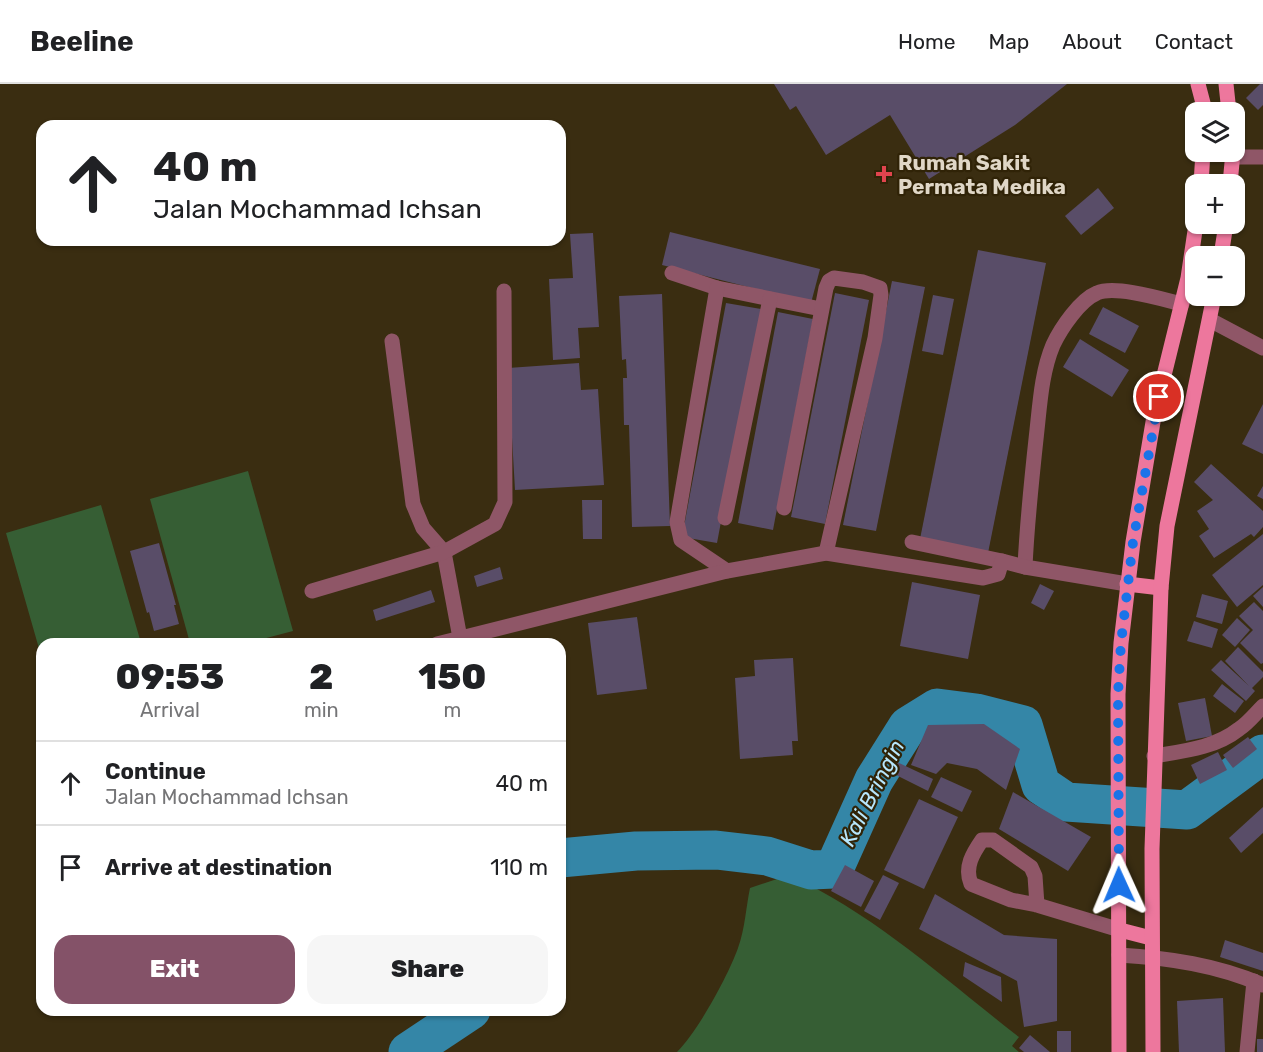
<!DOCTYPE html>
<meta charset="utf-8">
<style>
body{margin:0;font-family:Rubik,sans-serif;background:#f6f6f6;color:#202124;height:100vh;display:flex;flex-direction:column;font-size:22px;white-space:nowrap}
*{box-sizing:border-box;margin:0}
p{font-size:20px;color:#757577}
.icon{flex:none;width:33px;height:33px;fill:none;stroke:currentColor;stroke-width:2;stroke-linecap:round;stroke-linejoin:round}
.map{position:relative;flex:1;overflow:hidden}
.details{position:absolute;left:36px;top:554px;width:530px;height:378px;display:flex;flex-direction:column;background:#fff;border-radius:18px;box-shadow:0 2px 4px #0004}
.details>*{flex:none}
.top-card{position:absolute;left:36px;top:36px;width:530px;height:126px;border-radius:18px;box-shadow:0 2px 4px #0004;background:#fff;color:#202124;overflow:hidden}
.tools{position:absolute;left:1185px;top:18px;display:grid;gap:12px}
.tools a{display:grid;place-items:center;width:60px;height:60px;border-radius:12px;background:#fff;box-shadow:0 2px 4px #0004;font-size:30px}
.pin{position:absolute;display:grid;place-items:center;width:51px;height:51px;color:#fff;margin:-26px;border:3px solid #fff;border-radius:50%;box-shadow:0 2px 6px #0007}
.me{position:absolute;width:66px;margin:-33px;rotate:359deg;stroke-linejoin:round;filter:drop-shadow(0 0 4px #0008)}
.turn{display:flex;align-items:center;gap:21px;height:126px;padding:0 18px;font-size:27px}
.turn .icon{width:78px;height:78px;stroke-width:2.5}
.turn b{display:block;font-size:42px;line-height:51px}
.eta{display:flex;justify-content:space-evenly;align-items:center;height:102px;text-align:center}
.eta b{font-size:36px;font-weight:800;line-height:42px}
.primary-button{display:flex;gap:12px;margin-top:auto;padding:12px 18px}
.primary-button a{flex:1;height:69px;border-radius:18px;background:#845268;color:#fff;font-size:24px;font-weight:800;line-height:69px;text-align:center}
.primary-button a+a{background:#f6f6f6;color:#202124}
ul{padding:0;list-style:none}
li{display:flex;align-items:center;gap:18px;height:84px;padding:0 18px;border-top:2px solid #e0e0e0}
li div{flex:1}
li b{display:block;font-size:22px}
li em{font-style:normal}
header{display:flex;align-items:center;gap:36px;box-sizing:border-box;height:84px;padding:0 30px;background:#fff;border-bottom:2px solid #e0e0e0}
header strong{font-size:28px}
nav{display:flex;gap:33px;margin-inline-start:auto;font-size:21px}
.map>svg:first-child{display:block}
.green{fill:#365e34}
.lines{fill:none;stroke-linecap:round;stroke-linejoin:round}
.river{stroke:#3486a7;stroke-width:39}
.building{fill:#594d68}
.minor{stroke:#8f5667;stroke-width:15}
.major{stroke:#ed779d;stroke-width:15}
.route{stroke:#1a73e8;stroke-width:10;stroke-dasharray:0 18}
.health-dot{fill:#e0444e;stroke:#302307;stroke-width:2}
.labels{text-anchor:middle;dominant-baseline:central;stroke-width:4.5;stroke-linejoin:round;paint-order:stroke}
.poi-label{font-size:21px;font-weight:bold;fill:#e0d7c7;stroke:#302307;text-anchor:start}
.water-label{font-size:22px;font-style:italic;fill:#b7e7fd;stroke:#302307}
</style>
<header>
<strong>Beeline</strong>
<nav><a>Home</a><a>Map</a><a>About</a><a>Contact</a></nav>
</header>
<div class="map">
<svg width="1263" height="968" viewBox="0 0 1263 968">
<rect width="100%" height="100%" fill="#3a2d11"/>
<g class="green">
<polygon points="248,387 293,547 247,559 190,559 150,415"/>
<polygon points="101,421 141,559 42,560 42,575 6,449"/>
<path d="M789 791C876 831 944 895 1019 953L1012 962 1019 968H677C698 947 728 892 738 864 745 845 746 823 750 804Z"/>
</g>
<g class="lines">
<g class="river">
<polyline points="560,774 636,767 716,766 767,772 811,786 834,785 874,696 908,642 937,624 976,629 1023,641 1041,701 1066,718 1187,726 1263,670"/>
<polyline points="408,968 471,926"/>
</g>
</g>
<g class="building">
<polygon points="774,0 1067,0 1015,41 929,95 890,31 826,71 796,22 790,26"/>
<polygon points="1260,0 1263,0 1263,21 1258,26 1246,14"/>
<polygon points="1098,104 1114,124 1081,151 1065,132"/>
<polygon points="670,148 820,185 811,219 662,181"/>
<polygon points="593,149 599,243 578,244 580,274 553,276 549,195 573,194 570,150"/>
<polygon points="978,166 1046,179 988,469 920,455"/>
<polygon points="892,197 925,203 876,447 843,441"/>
<polygon points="835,209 869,216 825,440 791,433"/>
<polygon points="662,210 670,442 632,443 629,341 624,341 623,294 627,294 626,275 622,276 619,212"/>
<polygon points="933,211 954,215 943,271 922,267"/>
<polygon points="726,219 761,225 717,459 682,453"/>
<polygon points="1103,223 1139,242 1125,269 1089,250"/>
<polygon points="778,228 813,235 773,446 738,439"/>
<polygon points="1080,255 1129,286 1112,313 1063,283"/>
<polygon points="579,279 581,306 598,305 604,401 515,406 508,284"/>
<polygon points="1263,320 1263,370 1242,360"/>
<polygon points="1211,380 1263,427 1263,443 1254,453 1251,450 1214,474 1199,452 1209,445 1197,427 1213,416 1194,398"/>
<polygon points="1263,402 1263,415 1257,412"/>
<polygon points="582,416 602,416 602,455 583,455"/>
<polygon points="1263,450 1263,501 1237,523 1212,491"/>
<polygon points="159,459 176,521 174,521 179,540 154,547 149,528 147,529 130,467"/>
<polygon points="500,483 503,495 477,503 474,492"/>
<polygon points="912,498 980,511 968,575 900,562"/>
<polygon points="1040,500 1054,507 1044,526 1031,519"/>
<polygon points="1263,503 1263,523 1253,512"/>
<polygon points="431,506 435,518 376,537 373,526"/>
<polygon points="1202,510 1228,517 1222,540 1196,533"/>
<polygon points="1254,518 1263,527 1263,579 1261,580 1240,559 1253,546 1239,532"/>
<polygon points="637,533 647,605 597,611 588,539"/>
<polygon points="1237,534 1250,546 1235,563 1222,551"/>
<polygon points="1194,537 1218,545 1212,564 1187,557"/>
<polygon points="1238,563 1263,588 1263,593 1252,604 1255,607 1246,617 1211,586 1221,576 1249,602 1225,577"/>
<polygon points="793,574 798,657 792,657 793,671 740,675 735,594 755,592 754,576"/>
<polygon points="1222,600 1244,617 1235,629 1213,612"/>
<polygon points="1205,614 1212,652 1186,657 1178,619"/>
<polygon points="984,640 1020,665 1006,706 977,685 947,679 936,690 911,681 928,641"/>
<polygon points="1248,653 1257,665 1233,684 1223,671"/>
<polygon points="1218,668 1227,686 1200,700 1191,681"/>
<polygon points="897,678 933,695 928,707 892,689"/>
<polygon points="941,693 972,707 962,728 931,713"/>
<polygon points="1013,708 1091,753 1068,787 999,745"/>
<polygon points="919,715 958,733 924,805 884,786"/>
<polygon points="1263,723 1263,749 1241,769 1229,754"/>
<polygon points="845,781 874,797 861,823 831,807"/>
<polygon points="883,791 899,799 880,836 864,827"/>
<polygon points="935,810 1004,851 1057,855 1057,937 1024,943 1017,897 919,845"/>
<polygon points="1225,856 1263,869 1263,887 1220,873"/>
<polygon points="965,878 1001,893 1002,918 963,892"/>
<polygon points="1223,914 1225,968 1179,968 1177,917"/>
<rect x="1057" y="947" width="14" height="21"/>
<polygon points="1030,951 1050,968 1024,968 1019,964"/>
<rect x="1257" y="955" width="6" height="13"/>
</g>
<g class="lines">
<g class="minor">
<polyline points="1233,73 1263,73"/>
<polyline points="672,189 717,204 821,225"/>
<polyline points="717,204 677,438 681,456 727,487"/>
<polyline points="1210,236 1263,264"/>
<polyline points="392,257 413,420 423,444 444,468 460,554"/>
<polyline points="784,424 826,204 829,197 834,194 863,198 880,204 881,211 875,254 826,469"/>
<polyline points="725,434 770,215"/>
<polyline points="912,458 1002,477"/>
<path d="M1127 500 1025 483C1027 437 1032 392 1037 346 1040 318 1042 287 1053 261 1061 244 1080 216 1097 209 1115 201 1162 215 1182 220"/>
<polyline points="312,507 444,468 495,440 505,418 504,207"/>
<polyline points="437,560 727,487 826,469 983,494 998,490 1002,477 1025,483"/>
<path d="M1154 672C1184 667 1215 664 1239 645 1248 639 1255 630 1263 622"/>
<path d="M1037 821 1035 792 1031 783 993 756H982C973 769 964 783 971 800L1011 816 1037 821 1120 846"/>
<path d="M1119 871C1169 874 1217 881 1263 901"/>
<polyline points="1247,968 1254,897"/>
</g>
<g class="major">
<polyline points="1198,0 1203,19 1203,28"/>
<polyline points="1226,0 1229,28"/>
<polyline points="1201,100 1203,68"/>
<polyline points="1230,100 1233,68"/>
<polyline points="1221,172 1226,140"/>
<polyline points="1127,500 1161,504"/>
<polyline points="1120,846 1151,854"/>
<polyline points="1119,968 1118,610 1121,559 1133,458 1154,332 1188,194 1196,140"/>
<polyline points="1153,968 1152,765 1161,504 1167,442 1214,212"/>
</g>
</g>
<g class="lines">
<polyline class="route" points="1119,801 1118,610 1121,559 1133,458 1159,313"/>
</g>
<path class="health-dot" d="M881 81h6v6h6v6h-6v6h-6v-6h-6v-6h6z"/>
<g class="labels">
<g class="poi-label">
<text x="898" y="78">Rumah Sakit<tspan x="898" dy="24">Permata Medika</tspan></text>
</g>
<g class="water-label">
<text transform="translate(872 709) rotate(-63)">Kali Bringin</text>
</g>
</g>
</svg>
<div class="tools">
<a><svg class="icon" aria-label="layers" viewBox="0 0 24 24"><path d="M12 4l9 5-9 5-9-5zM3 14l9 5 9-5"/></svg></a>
<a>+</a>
<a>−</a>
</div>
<div class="pin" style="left:1159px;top:313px;background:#d93025"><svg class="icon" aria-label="arrive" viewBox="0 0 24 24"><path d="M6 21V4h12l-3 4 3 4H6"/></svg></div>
<svg class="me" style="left:1119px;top:801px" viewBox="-20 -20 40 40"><path d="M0-17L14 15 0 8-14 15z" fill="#1a73e8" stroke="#fff" stroke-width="4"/></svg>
<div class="top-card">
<div class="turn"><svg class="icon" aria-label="ahead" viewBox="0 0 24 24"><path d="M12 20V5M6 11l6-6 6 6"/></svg><div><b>40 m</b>Jalan Mochammad Ichsan</div></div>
</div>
<section class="details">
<div class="eta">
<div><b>09:53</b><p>Arrival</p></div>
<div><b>2</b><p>min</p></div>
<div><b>150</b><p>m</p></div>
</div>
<ul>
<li><svg class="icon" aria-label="ahead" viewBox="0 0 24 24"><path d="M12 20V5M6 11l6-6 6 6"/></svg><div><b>Continue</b><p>Jalan Mochammad Ichsan</p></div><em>40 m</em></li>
<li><svg class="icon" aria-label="arrive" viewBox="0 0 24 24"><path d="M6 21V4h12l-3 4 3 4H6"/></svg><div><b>Arrive at destination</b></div><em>110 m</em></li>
</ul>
<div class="primary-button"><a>Exit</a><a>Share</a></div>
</section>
</div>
